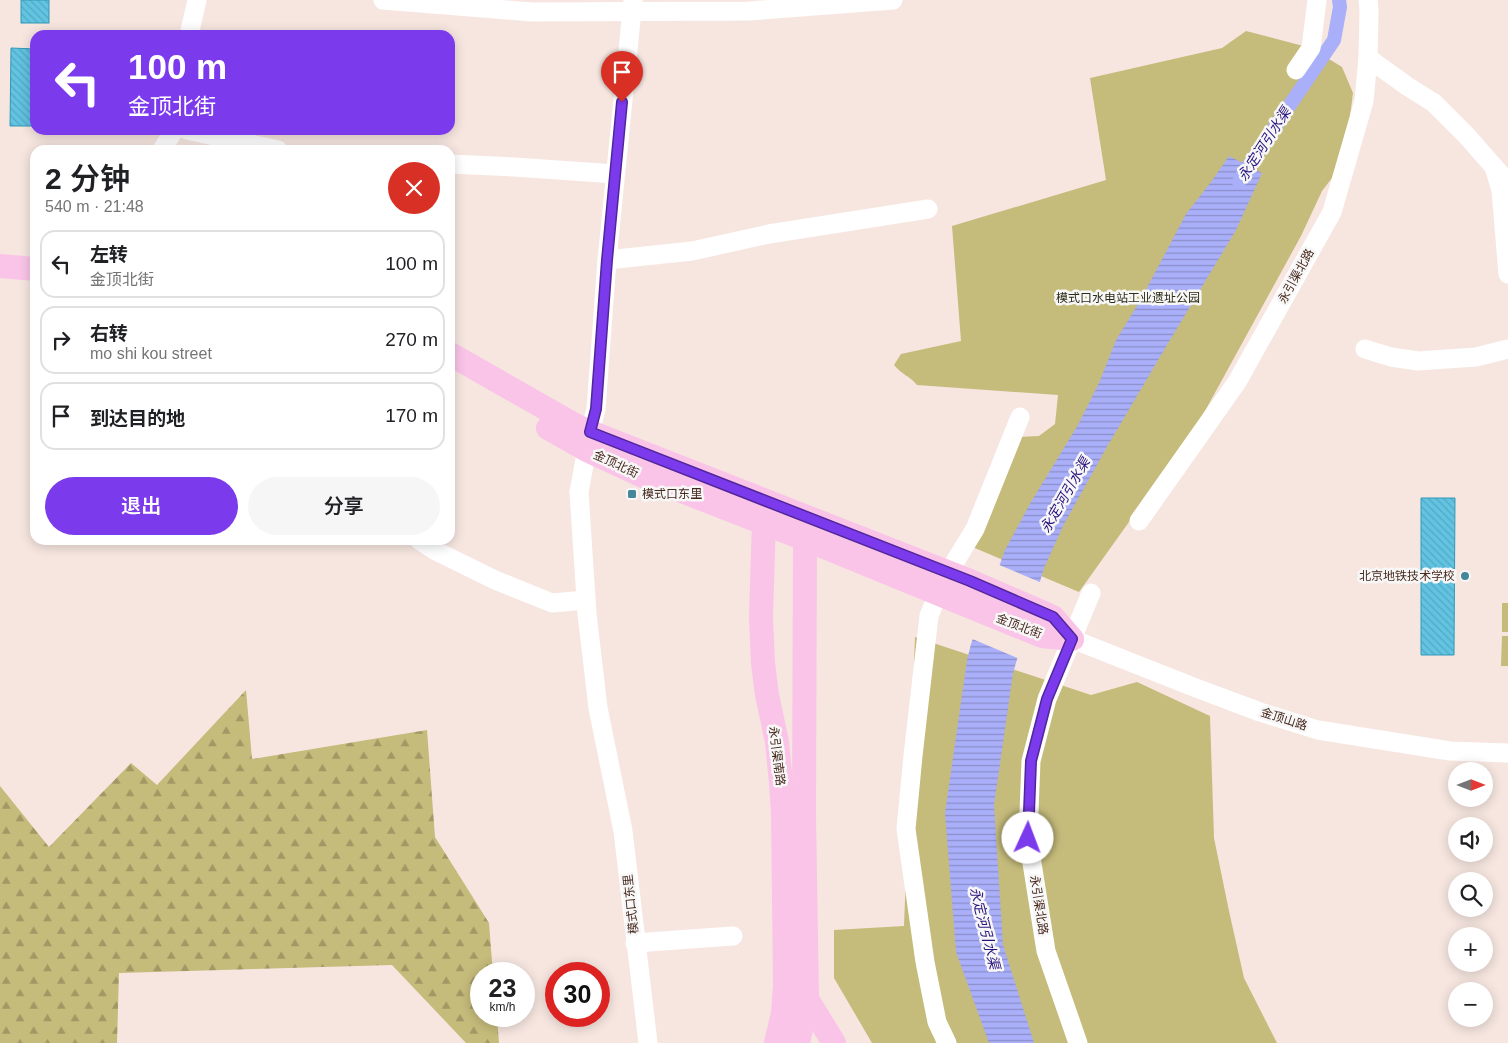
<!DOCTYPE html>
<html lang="zh">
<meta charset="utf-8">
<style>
body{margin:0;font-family:Helvetica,"Noto Sans SC",sans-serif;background:#f6f6f6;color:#202124;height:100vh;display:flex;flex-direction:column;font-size:19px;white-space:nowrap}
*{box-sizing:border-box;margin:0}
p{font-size:16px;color:#757577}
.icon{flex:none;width:28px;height:28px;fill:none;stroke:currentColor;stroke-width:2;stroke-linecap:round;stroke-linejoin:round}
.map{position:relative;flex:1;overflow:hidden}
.sheet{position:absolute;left:30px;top:145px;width:425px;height:400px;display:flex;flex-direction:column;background:#fff;border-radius:15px;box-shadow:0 2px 12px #0003}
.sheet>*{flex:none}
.banner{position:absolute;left:30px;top:30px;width:425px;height:105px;border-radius:15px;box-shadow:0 2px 12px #0003;background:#7c3aed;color:#fff;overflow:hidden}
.needle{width:32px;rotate:90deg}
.controls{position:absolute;left:1448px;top:762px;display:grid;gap:10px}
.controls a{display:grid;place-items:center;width:45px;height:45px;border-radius:50%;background:#fff;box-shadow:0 2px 12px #0003;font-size:25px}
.speed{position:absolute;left:470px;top:962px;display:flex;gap:10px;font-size:25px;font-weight:700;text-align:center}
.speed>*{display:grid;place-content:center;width:65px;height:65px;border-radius:50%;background:#fff;box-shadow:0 2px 12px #0003;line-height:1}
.speed small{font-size:12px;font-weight:400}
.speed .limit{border:8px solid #d22;background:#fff;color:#111}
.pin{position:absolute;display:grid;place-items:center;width:42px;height:42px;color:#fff;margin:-51px -21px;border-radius:50% 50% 50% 0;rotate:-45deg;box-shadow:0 0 5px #0007}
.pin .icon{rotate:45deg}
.me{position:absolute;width:55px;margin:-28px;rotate:2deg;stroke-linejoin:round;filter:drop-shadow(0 0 4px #0008)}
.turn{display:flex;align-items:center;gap:18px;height:105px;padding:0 15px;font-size:22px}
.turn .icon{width:65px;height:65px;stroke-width:2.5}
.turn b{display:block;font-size:35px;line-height:42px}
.round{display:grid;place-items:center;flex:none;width:52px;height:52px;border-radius:26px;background:#f6f6f6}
.overview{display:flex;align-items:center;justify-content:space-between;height:85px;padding:0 15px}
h1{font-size:30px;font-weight:600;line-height:38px}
.cta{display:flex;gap:10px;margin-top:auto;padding:10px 15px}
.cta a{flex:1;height:58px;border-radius:30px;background:#7c3aed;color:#fff;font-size:20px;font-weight:600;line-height:58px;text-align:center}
.cta a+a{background:#f6f6f6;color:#202124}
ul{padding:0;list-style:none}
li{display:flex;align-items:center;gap:15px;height:68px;margin:0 10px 8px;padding:0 5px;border:2px solid #e0e0e0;border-radius:15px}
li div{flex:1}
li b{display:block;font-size:19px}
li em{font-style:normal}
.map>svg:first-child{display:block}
.forest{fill:url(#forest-firs)}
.park{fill:#c5bb7b}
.water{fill:url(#water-rules)}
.pier{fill:#f7e6e0}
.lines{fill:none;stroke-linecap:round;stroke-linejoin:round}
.canal{stroke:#a9aff9;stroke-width:14}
.building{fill:url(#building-back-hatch);stroke:#3099b6}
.minor{stroke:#fff;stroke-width:19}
.major{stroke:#fac4e8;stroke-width:24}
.route-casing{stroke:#51269a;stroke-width:12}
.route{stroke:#7c3aed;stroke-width:9}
.poi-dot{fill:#46869a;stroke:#f7f7f7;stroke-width:2}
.labels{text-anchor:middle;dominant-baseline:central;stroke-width:5;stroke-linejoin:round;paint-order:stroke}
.street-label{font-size:12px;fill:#47281d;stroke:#f7f7f7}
.park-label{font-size:12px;fill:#2d2a16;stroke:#f7f7f7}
.poi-label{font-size:12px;fill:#47281d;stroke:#f7f7f7;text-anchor:start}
.water-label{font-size:14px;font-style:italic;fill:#29147e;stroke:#f7f7f7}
</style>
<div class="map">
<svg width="1508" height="1043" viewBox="0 0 1508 1043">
<defs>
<pattern id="forest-firs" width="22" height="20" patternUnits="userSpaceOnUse" patternTransform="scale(1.25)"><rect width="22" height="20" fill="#c5bb7b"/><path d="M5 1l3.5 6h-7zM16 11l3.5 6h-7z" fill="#a29864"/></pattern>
<pattern id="water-rules" width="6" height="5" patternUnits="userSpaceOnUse" patternTransform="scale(1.25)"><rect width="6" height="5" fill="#a9aff9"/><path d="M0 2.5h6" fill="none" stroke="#8b8ec9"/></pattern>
<pattern id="building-back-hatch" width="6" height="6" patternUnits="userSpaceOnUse" patternTransform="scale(1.25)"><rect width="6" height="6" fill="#61c4e2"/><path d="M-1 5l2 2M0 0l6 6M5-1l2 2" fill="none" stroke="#56a8c1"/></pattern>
</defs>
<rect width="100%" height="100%" fill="#f7e6e0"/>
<polygon class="forest" points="246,690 252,759 427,730 435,837 489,923 493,974 481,974 481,1016 497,1016 499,1043 466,1043 392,965 119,973 117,1043 0,1043 0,786 49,847 131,763 157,785"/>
<g class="park">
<path d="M1246 31 1311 48 1342 67 1353 93 1349 124 1332 178 1322 191 1301 236 1194 431 1079 592 970 546 1019 437 1039 436 1055 424 1058 395 917 385C910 376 902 375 894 365L901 354 961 341 952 226 1106 180 1090 78 1222 48Z"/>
<rect x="1502" y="603" width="6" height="29"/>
<polygon points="1502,636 1508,636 1508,666 1501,666"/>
<polygon points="915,637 1091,695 1137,682 1210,716 1214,838 1229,911 1244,978 1277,1043 872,1043 834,978 834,930 904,926"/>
</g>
<polygon class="water" points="1229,156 1262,173 1236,230 1167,345 1108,445 1064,524 1044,568 1013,673 994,805 1003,945 1034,1043 989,1043 956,952 945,813 967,660 971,644 1005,550 1031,502 1078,425 1099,383 1116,340 1140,301 1186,214 1211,182"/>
<polygon class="pier" points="997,564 1042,583 1020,659 970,638"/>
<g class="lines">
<polyline class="canal" points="1239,182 1243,174 1334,40 1340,7 1339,0"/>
</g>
<g class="building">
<rect x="21" y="0" width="28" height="23"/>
<polygon points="11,48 35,49 35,126 10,126"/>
<polygon points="1421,498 1455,498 1454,655 1421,655"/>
</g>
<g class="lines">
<g class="minor">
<polyline points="383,0 532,12 749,11 893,0"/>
<polyline points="633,0 607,260 596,409 590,432 579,492 587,614 598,708 623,831 648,1043"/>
<polyline points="189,35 197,0"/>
<polyline points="1368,58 1407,86 1434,103 1467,136 1502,176 1508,179"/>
<polyline points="1296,70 1311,48 1317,0"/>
<polyline points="187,130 278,150"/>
<polyline points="162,150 174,130"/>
<polyline points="450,164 515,167 615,174"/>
<polyline points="1494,167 1501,190 1508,274"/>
<polyline points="607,260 692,251 769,234 928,209"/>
<polyline points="1365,349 1391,357 1418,361 1476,357 1508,349"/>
<polyline points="1139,521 1237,382 1332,212 1364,101 1368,58 1369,11 1368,0"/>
<polyline points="419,540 436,551 495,580 552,603 586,600"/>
<polyline points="948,573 975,529 1020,417"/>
<polyline points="938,593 929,616 913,756 906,829 925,962 937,1022 947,1043"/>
<polyline points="1072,639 1196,688 1260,712 1318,730 1450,751 1508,753"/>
<polyline points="635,943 733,936"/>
<polyline points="1078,1043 1046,951 1028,838 1031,761 1047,699 1091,593"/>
</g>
<g class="major">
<polyline points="0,266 35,269"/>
<polyline points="450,354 573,424 590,432 970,581 1053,617 1072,639"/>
<polyline points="548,428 587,450 643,476 805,539 1042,636 1072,639"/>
<polyline points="767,508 764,522 763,551 761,618 763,663 767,695 777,742 781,783 783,814 785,986 783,1013 776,1043"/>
<polyline points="800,1003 807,999 834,1043"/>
<polyline points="798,1043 807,999 804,814 805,539 807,526"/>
</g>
</g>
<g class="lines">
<g class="route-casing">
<polyline id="route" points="622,102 607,260 596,409 590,432 970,581 1053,617 1072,639 1047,699 1031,761 1028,838"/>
</g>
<use href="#route" class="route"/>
</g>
<g class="poi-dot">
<rect x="627" y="489" width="10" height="10" rx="2.5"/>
<circle cx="1465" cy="576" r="5"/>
</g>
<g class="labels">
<g class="street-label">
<text transform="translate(1296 276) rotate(-61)">永引渠北路</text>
<text transform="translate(616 464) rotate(25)">金顶北街</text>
<text transform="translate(1019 626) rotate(21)">金顶北街</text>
<text transform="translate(1284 719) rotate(18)">金顶山路</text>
<text transform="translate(777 756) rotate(83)">永引渠南路</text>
<text transform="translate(631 904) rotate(-96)">模式口东里</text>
<text transform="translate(1039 905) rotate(81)">永引渠北路</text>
</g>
<g class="park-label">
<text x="1128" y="298">模式口水电站工业遗址公园</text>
</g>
<g class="poi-label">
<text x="642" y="494">模式口东里</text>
<text x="1455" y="576" text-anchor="end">北京地铁技术学校</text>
</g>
<g class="water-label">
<text transform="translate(1264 144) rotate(-57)">永定河引水渠</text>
<text transform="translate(1065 495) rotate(-60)">永定河引水渠</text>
<text transform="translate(985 928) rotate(76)">永定河引水渠</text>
</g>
</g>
</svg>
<div class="controls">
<a><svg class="needle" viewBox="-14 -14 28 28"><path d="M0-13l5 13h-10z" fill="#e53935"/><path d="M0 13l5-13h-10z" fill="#757577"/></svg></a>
<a><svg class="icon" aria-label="sound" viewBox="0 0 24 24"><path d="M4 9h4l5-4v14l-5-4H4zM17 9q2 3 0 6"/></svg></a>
<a><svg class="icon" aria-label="search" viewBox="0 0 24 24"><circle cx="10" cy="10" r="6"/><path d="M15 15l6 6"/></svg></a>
<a>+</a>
<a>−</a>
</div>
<div class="speed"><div>23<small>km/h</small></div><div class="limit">30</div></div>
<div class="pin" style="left:622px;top:102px;background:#d93025"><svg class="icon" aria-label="arrive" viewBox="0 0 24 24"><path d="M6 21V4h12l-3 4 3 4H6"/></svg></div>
<svg class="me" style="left:1028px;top:838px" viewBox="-20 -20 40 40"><circle r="19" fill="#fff"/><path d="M0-13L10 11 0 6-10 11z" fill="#7c3aed"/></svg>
<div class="banner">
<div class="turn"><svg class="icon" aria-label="left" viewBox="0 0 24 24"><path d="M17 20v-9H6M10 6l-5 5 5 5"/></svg><div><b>100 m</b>金顶北街</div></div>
</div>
<section class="sheet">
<div class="overview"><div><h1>2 分钟</h1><p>540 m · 21:48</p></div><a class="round" style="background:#d93025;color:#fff"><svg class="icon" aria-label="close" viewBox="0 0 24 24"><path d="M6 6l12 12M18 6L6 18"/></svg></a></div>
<ul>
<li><svg class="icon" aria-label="left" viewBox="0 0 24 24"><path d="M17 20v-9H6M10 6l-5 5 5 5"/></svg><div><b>左转</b><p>金顶北街</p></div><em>100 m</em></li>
<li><svg class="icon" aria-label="right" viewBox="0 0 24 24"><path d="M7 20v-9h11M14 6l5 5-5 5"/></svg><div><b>右转</b><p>mo shi kou street</p></div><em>270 m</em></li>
<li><svg class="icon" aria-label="arrive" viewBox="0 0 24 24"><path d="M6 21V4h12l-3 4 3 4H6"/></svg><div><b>到达目的地</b></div><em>170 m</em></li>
</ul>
<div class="cta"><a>退出</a><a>分享</a></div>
</section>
</div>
